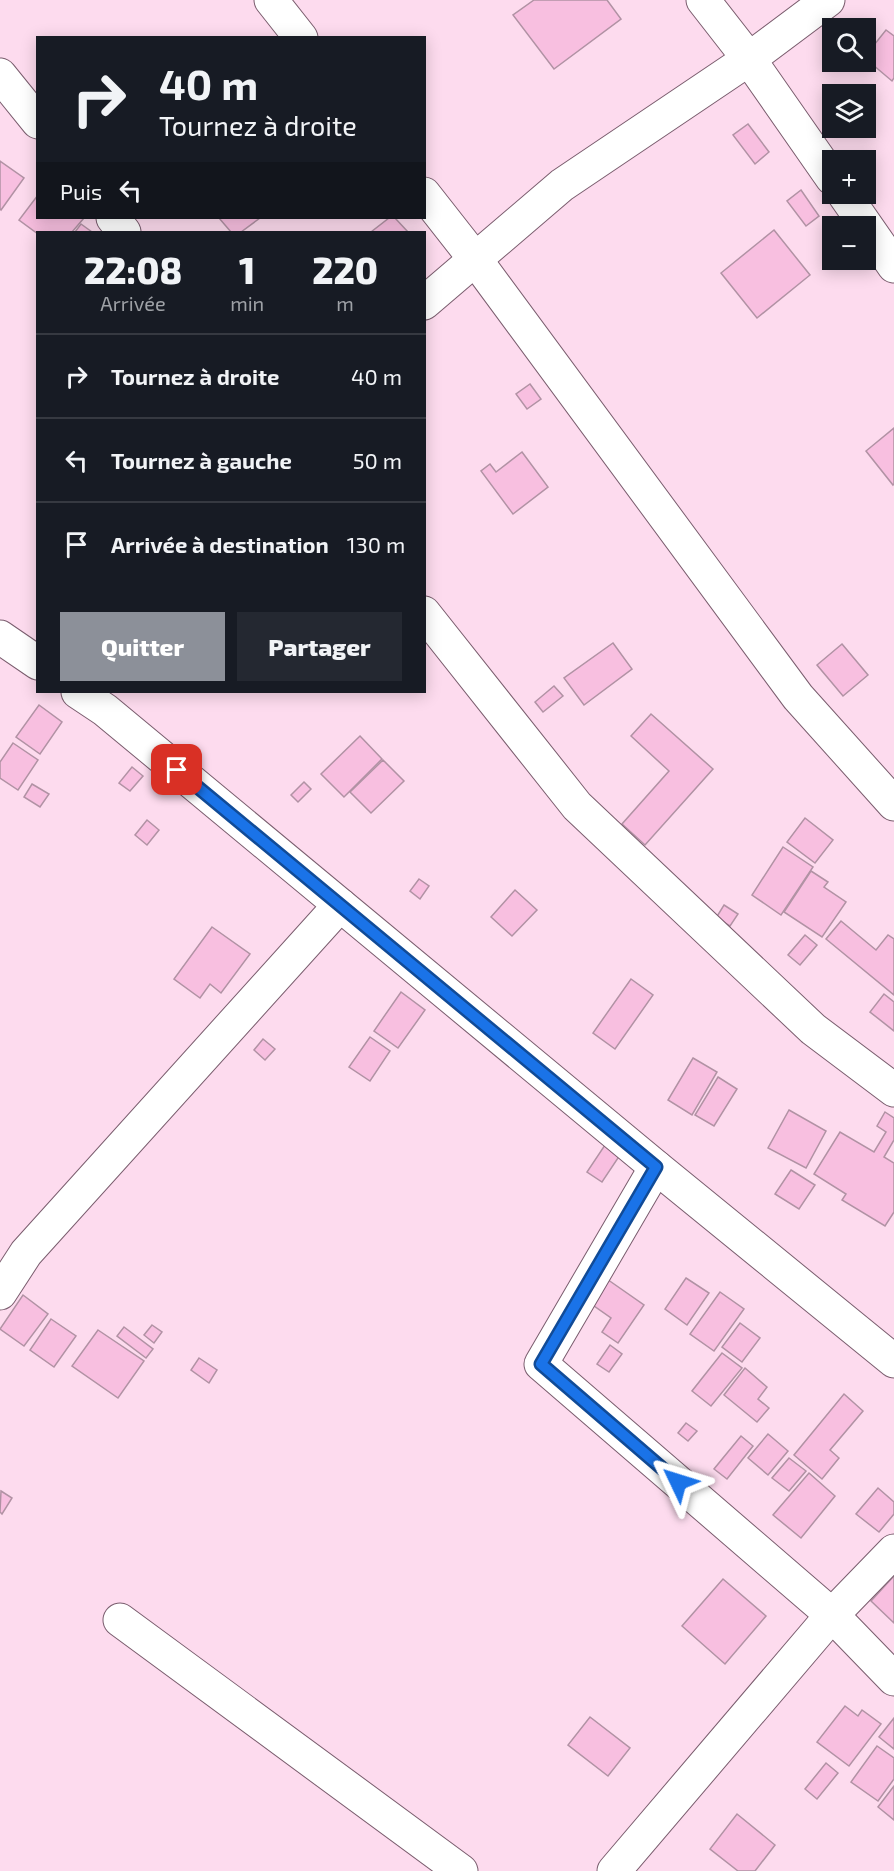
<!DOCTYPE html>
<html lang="fr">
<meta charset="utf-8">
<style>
body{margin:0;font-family:"Exo 2",sans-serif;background:#242831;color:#f1f3f6;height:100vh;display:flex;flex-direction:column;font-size:22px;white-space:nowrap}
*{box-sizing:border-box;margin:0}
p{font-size:20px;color:#9ea1a6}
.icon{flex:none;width:33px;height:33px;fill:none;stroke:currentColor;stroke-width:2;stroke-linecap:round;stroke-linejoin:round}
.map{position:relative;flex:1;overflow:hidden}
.sheet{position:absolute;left:36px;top:231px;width:390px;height:462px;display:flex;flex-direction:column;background:#171b24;border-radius:0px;box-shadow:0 3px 15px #0003}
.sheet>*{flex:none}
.banner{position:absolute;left:36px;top:36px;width:390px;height:183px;border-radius:0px;box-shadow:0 3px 15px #0003;background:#171b24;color:#f1f3f6;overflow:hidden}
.tools{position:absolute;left:822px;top:18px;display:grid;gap:12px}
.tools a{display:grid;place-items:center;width:54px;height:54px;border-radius:0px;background:#171b24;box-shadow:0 3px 15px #0003;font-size:30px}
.pin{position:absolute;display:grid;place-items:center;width:51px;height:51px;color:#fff;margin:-26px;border-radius:12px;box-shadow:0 3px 9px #0006}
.me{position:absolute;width:66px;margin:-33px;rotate:311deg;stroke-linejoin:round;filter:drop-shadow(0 0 4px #0008)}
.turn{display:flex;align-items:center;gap:21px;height:126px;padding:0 24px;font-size:27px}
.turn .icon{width:78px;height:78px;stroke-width:2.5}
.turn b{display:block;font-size:42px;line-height:51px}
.then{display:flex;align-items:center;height:57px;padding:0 24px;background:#0003;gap:12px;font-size:22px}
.eta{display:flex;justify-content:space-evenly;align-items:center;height:102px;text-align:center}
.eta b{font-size:36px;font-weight:800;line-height:42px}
.action{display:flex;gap:12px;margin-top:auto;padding:12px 24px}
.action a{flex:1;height:69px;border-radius:0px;background:#8c9099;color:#fff;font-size:24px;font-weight:800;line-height:69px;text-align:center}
.action a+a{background:#242831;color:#f1f3f6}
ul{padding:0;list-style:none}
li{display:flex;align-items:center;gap:18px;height:84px;padding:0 24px;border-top:2px solid #363941}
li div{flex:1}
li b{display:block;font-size:22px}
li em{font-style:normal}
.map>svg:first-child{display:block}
.building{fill:#f8bfe0;stroke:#b192a4;stroke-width:1.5}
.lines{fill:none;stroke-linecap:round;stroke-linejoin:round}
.minor-casing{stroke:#7a5d6e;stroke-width:35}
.minor{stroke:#fff;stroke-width:33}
.route-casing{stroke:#114b97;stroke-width:15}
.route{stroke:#1a73e8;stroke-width:10}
</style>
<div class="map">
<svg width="894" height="1871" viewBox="0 0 894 1871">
<rect width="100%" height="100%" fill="#fddbee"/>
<g class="building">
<polygon points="534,0 607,0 621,19 554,69 513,15"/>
<polygon points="847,23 853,28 842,28"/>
<polygon points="886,30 894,36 894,78 892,81 866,59 866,55"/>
<polygon points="748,124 769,152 755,164 733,135"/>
<polygon points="0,161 24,178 1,210 0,209"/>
<polygon points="801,190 819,216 806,226 787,201"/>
<polygon points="38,195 38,218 84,218 72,232 38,234 19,220"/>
<polygon points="219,218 260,218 241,232 231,232"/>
<polygon points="389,218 395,218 408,232 371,232"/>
<polygon points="81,224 92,232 75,232"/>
<polygon points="774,230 810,275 757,318 721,273"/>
<polygon points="530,384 541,399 527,409 516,394"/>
<polygon points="894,428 894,484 893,485 866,451"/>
<polygon points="522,452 548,487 513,514 481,471 490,464 496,472"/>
<polygon points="613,643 632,669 584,705 564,678"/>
<polygon points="842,644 868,675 843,696 817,665"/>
<polygon points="554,686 563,696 543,712 535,702"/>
<polygon points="39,705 62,722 40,754 16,737"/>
<polygon points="651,714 713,769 645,845 622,824 669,771 631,736"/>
<polygon points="360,736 382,759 344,797 321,774"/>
<polygon points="13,743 38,760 18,790 0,778 0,762"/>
<polygon points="383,760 404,781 371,813 350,792"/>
<polygon points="132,767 143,776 130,791 119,783"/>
<polygon points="304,782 311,789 298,802 291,795"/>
<polygon points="32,784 49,794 40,807 24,797"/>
<polygon points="805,818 833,840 815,863 787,842"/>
<polygon points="147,820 159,830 147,845 135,835"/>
<polygon points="783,847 813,867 781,915 752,895"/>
<polygon points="811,871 828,882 824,887 846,902 822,937 784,912"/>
<polygon points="419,879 429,886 420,899 410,891"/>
<polygon points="515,890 537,910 512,936 491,917"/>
<polygon points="724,905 738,914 730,926 716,918"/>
<polygon points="841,921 876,950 888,935 894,939 894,995 826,939"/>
<polygon points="212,927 250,954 221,993 210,984 200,998 174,979"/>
<polygon points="805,935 817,945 800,965 788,955"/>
<polygon points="631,979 653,995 615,1049 593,1033"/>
<polygon points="401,992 425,1010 398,1048 374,1031"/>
<polygon points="884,994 894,1002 894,1031 870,1012"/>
<polygon points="370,1037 390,1051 370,1081 349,1067"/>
<polygon points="263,1039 275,1049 265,1060 254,1050"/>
<polygon points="693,1058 717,1072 692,1115 668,1100"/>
<polygon points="718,1077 737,1089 714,1126 695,1115"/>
<polygon points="789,1110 826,1131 806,1168 768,1148"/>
<polygon points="885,1112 894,1118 894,1140 884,1157 894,1163 894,1212 885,1226 842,1200 846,1194 814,1174 840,1132 874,1152 886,1132 877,1126"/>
<polygon points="605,1145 620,1155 602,1182 587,1172"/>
<polygon points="791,1170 815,1185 799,1209 775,1194"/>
<polygon points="604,1277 644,1305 618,1343 602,1332 611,1318 587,1301"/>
<polygon points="686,1278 709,1293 687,1325 665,1309"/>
<polygon points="720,1292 744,1309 714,1351 690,1334"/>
<polygon points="23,1295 48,1314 24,1346 0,1329"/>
<polygon points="51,1319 76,1336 54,1367 30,1350"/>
<polygon points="740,1323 760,1338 742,1362 722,1347"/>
<polygon points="152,1325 162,1332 154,1343 144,1335"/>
<polygon points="124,1327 153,1349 146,1358 117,1336"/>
<polygon points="98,1330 144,1361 118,1398 72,1366"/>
<polygon points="610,1345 622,1354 609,1372 597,1364"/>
<polygon points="722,1353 742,1368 711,1406 692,1391"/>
<polygon points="199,1358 217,1370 209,1383 191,1370"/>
<polygon points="745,1368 767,1387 758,1399 769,1408 757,1422 724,1395"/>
<polygon points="844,1394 863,1411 830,1450 839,1458 822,1479 794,1455"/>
<polygon points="686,1423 697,1431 688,1441 678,1433"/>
<polygon points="768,1434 788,1451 768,1475 748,1458"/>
<polygon points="741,1436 753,1446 727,1479 714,1469"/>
<polygon points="789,1458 806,1471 789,1491 772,1478"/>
<polygon points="809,1473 835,1496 801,1538 773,1515"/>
<polygon points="878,1488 894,1502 894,1514 879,1532 856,1514"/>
<polygon points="1,1491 12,1498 2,1514 0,1512"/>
<polygon points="894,1576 894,1623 871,1601"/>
<polygon points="723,1579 766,1616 725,1664 682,1626"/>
<polygon points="845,1706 858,1716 862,1710 881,1724 849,1766 817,1742"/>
<polygon points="590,1717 630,1748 608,1776 568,1745"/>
<polygon points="894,1718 894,1749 879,1737"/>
<polygon points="877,1746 894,1758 894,1779 878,1801 851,1782"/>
<polygon points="826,1763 838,1773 817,1799 805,1789"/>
<polygon points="894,1786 894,1820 878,1807"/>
<polygon points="737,1814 775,1845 755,1871 738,1871 710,1849"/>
</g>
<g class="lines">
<g class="minor-casing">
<g id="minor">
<polyline points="271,0 301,38"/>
<polyline points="703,0 749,59 832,178"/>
<polyline points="0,75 38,122"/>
<polyline points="424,194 475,259 798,697 894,804"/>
<polyline points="844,194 894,266"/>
<polyline points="113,218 124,232"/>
<polyline points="424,303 562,185 749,59 828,0"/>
<polyline points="424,613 577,806 813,1029 894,1090"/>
<polyline points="0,637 38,663"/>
<polyline points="78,692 105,710 656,1167 894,1361"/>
<polyline points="656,1167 541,1364 832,1615 894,1679"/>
<polyline points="0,1293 26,1253 340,905"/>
<polyline points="120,1620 461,1871"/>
<polyline points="614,1871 832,1615 894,1551"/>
</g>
</g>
<use href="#minor" class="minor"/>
</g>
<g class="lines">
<g class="route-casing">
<polyline id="route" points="177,770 656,1167 541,1364 678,1482"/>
</g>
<use href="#route" class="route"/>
</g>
</svg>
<div class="tools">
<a><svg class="icon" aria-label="search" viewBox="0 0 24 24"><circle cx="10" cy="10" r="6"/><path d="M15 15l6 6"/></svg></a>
<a><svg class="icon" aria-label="layers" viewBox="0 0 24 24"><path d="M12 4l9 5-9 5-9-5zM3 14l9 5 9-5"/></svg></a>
<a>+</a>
<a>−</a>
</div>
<div class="pin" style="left:177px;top:770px;background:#d93025"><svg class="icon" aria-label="arrive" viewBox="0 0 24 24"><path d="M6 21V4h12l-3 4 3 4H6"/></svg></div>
<svg class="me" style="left:678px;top:1482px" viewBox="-20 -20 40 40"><path d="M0-17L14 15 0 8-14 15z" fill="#1a73e8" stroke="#fff" stroke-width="4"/></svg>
<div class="banner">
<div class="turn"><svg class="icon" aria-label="right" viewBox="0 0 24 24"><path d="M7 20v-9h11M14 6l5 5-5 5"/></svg><div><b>40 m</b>Tournez à droite</div></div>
<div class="then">Puis<svg class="icon" aria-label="left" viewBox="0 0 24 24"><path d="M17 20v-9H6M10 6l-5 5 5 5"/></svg></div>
</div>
<section class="sheet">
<div class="eta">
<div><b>22:08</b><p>Arrivée</p></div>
<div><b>1</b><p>min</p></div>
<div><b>220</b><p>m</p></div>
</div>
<ul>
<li><svg class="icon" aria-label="right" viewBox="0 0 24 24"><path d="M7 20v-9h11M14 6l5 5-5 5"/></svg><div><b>Tournez à droite</b></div><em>40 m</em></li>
<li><svg class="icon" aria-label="left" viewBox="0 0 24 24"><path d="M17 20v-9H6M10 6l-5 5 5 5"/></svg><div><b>Tournez à gauche</b></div><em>50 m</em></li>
<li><svg class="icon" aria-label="arrive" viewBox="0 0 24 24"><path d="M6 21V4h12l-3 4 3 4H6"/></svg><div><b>Arrivée à destination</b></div><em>130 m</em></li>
</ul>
<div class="action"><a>Quitter</a><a>Partager</a></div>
</section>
</div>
